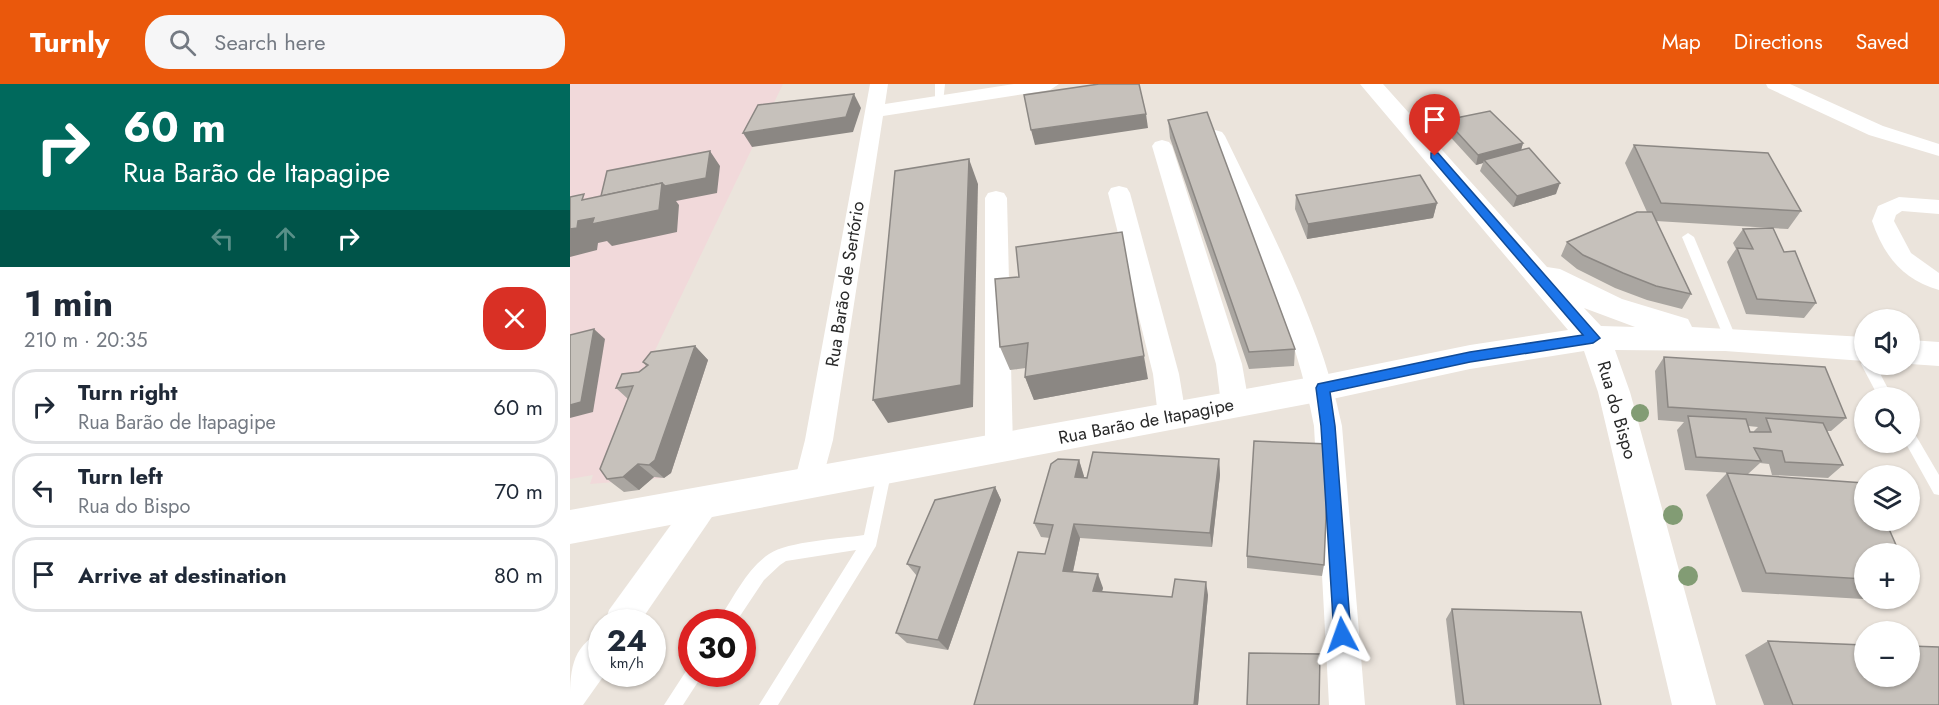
<!DOCTYPE html>
<meta charset="utf-8">
<style>
body{margin:0;font-family:Jost,sans-serif;background:#f6f6f7;color:#1f2937;height:100vh;display:flex;flex-direction:column;font-size:22px;white-space:nowrap}
*{box-sizing:border-box;margin:0}
p{font-size:20px;color:#747a83}
.icon{flex:none;width:33px;height:33px;fill:none;stroke:currentColor;stroke-width:2;stroke-linecap:round;stroke-linejoin:round}
.map{position:relative;flex:1;overflow:hidden}
.panel{display:flex;flex-direction:column;background:#fff;width:570px}
.panel>*{flex:none}
.hud{background:#00695c;color:#fff;overflow:hidden}
.fabs{position:absolute;left:1284px;top:225px;display:grid;gap:12px}
.fabs a{display:grid;place-items:center;width:66px;height:66px;border-radius:50%;background:#fff;box-shadow:0 2px 4px #0004;font-size:30px}
.speed{position:absolute;left:18px;top:525px;display:flex;gap:12px;font-size:30px;font-weight:700;text-align:center}
.speed>*{display:grid;place-content:center;width:78px;height:78px;border-radius:50%;background:#fff;box-shadow:0 2px 4px #0004;line-height:1}
.speed small{font-size:15px;font-weight:400}
.speed .limit{border:9px solid #d22;background:#fff;color:#111}
.pin{position:absolute;display:grid;place-items:center;width:51px;height:51px;color:#fff;margin:-62px -26px;border-radius:50% 50% 50% 0;rotate:-45deg;box-shadow:0 0 6px #0007}
.pin .icon{rotate:45deg}
.me{position:absolute;width:66px;margin:-33px;rotate:356deg;stroke-linejoin:round;filter:drop-shadow(0 0 4px #0008)}
.turn{display:flex;align-items:center;gap:21px;height:126px;padding:0 24px;font-size:27px}
.turn .icon{width:78px;height:78px;stroke-width:2.5}
.turn b{display:block;font-size:42px;line-height:51px}
.lanes{display:flex;align-items:center;height:57px;padding:0 24px;background:#0003;justify-content:center;gap:30px;direction:ltr}
.lanes .off{opacity:.35}
.round{display:grid;place-items:center;flex:none;width:63px;height:63px;border-radius:24px;background:#f6f6f7}
.headline{display:flex;align-items:center;justify-content:space-between;height:102px;padding:0 24px}
h1{font-size:36px;font-weight:700;line-height:45px}
ul{padding:0;list-style:none}
li{display:flex;align-items:center;gap:18px;height:75px;margin:0 12px 9px;padding:0 12px;border:3px solid #e0e1e3;border-radius:24px}
li div{flex:1}
li b{display:block;font-size:22px}
li em{font-style:normal}
header{display:flex;align-items:center;gap:36px;box-sizing:border-box;height:84px;padding:0 30px;background:#ea580c;color:#fff}
header strong{font-size:28px}
nav{display:flex;gap:33px;margin-inline-start:auto;font-size:21px}
.search{width:420px;height:54px;background:#f6f6f7;display:flex;align-items:center;gap:15px;box-sizing:border-box;padding:0 21px;border-radius:24px;color:#747a83;font-size:22px}
main{display:flex;flex:1;min-height:0}
.map>svg:first-child{display:block}
.medical{fill:#f1d9da}
.lines{fill:none;stroke-linecap:round;stroke-linejoin:round}
.service{fill:#fff;fill-rule:evenodd}
.minor{fill:#fff;fill-rule:evenodd}
.tertiary{fill:#fff;fill-rule:evenodd}
.tree{fill:#829c74}
.wall{fill:#aaa6a1;fill-rule:evenodd}
.shaded-wall{fill:#8b8783}
.building{fill:#c6c1bb;stroke:#8b8783;stroke-width:1.5}
.route{fill:#1a73e8;stroke:#114b97;stroke-width:1.5}
.labels{text-anchor:middle;dominant-baseline:central;stroke-width:4.5;stroke-linejoin:round;paint-order:stroke}
.street-label{font-size:18px;fill:#292929;stroke:#fff}
</style>
<header>
<strong>Turnly</strong>
<div class="search"><svg class="icon" aria-label="search" viewBox="0 0 24 24"><circle cx="10" cy="10" r="6"/><path d="M15 15l6 6"/></svg>Search here</div>
<nav><a>Map</a><a>Directions</a><a>Saved</a></nav>
</header>
<main>
<section class="panel">
<div class="hud">
<div class="turn"><svg class="icon" aria-label="right" viewBox="0 0 24 24"><path d="M7 20v-9h11M14 6l5 5-5 5"/></svg><div><b>60 m</b>Rua Barão de Itapagipe</div></div>
<div class="lanes"><svg class="icon off" aria-label="left" viewBox="0 0 24 24"><path d="M17 20v-9H6M10 6l-5 5 5 5"/></svg><svg class="icon off" aria-label="ahead" viewBox="0 0 24 24"><path d="M12 20V5M6 11l6-6 6 6"/></svg><svg class="icon" aria-label="right" viewBox="0 0 24 24"><path d="M7 20v-9h11M14 6l5 5-5 5"/></svg></div>
</div>
<div class="headline"><div><h1>1 min</h1><p>210 m · 20:35</p></div><a class="round" style="background:#d93025;color:#fff"><svg class="icon" aria-label="close" viewBox="0 0 24 24"><path d="M6 6l12 12M18 6L6 18"/></svg></a></div>
<ul>
<li><svg class="icon" aria-label="right" viewBox="0 0 24 24"><path d="M7 20v-9h11M14 6l5 5-5 5"/></svg><div><b>Turn right</b><p>Rua Barão de Itapagipe</p></div><em>60 m</em></li>
<li><svg class="icon" aria-label="left" viewBox="0 0 24 24"><path d="M17 20v-9H6M10 6l-5 5 5 5"/></svg><div><b>Turn left</b><p>Rua do Bispo</p></div><em>70 m</em></li>
<li><svg class="icon" aria-label="arrive" viewBox="0 0 24 24"><path d="M6 21V4h12l-3 4 3 4H6"/></svg><div><b>Arrive at destination</b></div><em>80 m</em></li>
</ul>
</section>
<div class="map">
<svg width="1369" height="621" viewBox="0 0 1369 621">
<rect width="100%" height="100%" fill="#ebe4dc"/>
<polygon class="medical" points="0,0 213,0 77,283 138,276 101,389 94,394 20,400 23,391 0,395"/>
<g class="lines">
<g class="service">
<polygon points="365,0 375,0 373,19 365,17"/>
<polygon points="1118,149 1124,153 1167,256 1166,259 1156,259 1155,256 1112,153"/>
<polygon points="1293,276 1294,280 1305,280 1323,314 1309,314 1291,280"/>
<polygon points="1340,348 1345,350 1369,391 1369,411 1364,410 1335,358 1340,358"/>
<path d="M315 379 320 381 322 385 306 462 208 621H189L286 466 216 477 210 481 194 496 166 538H149L151 532C165 511 177 485 199 470 219 457 269 455 294 451L308 385 310 381Z"/>
<polygon points="122,582 122,590 133,590 113,621 94,621 118,584"/>
</g>
<g class="minor">
<polygon points="300,0 318,0 315,20 444,0 489,0 480,6 313,32 263,356 249,408 239,412 229,408 224,399 235,356"/>
<polygon points="1196,0 1220,0 1313,42 1369,60 1369,72 1299,51 1198,4"/>
<path d="M645 46 652 48 655 52C701 147 750 238 772 342L795 621H759L744 342C725 239 678 147 635 52L638 48Z"/>
<polygon points="592,56 599,58 602,62 672,280 679,320 675,328 665,331 655,328 651,320 646,280 582,62 585,58"/>
<polygon points="549,102 557,104 560,109 609,290 616,332 612,340 602,343 592,340 588,332 583,290 538,109 541,104"/>
<polygon points="426,107 434,109 437,114 443,364 439,372 429,376 419,372 415,364 415,114 418,109"/>
<path d="M1329 113 1369 116V130L1332 127 1326 131 1324 137 1341 169 1369 189V206C1333 196 1314 172 1302 137L1308 122Z"/>
<polygon points="135,405 146,409 150,418 146,427 70,538 35,538 39,526 124,409"/>
<path d="M32 548V590H35L13 621H0C0 590 0 562 32 548Z"/>
</g>
<g class="tertiary">
<path d="M790 0H813L977 183 990 185 1052 215 1118 235 1122 243 1294 253V277L1155 267 1045 266 1060 308 1146 621H1102L1028 308 1014 267 900 285 753 317 0 460V426L753 291 900 261 998 246ZM1014 224 1065 243 1031 242Z"/>
<polygon points="1340,256 1369,258 1369,282 1340,280"/>
</g>
</g>
<g class="tree">
<circle cx="1070" cy="329" r="9"/>
<circle cx="1103" cy="431" r="10"/>
<circle cx="1118" cy="492" r="10"/>
</g>
<g class="wall">
<polygon points="598,36 725,265 724,282 679,285 600,54"/>
<polygon points="876,36 953,59 951,66 986,110 943,123 910,87 913,79 906,81 874,46"/>
<polygon points="1064,61 1231,127 1218,145 1086,137 1121,210 1112,225 1077,216 1045,204 1007,185 991,172 997,158 1077,128 1055,79"/>
<polygon points="726,111 867,119 863,134 737,155 725,125"/>
<polygon points="1173,145 1214,168 1246,219 1234,234 1176,230 1157,178 1166,165 1163,159"/>
<polygon points="425,195 578,295 464,316 455,293 456,284 440,286 430,263"/>
<polygon points="125,262 138,276 101,389 94,394 84,393 69,406 54,408 37,395 58,315 46,304 76,282 73,278"/>
<path d="M1094 273 1276 334 1261 347H1256L1273 381 1258 394 1202 391 1199 380 1190 379 1178 390 1115 386 1107 346 1114 338 1088 336 1085 287ZM1178 342 1188 343 1184 347V348H1180Z"/>
<polygon points="649,375 650,391 642,463 510,454 503,488 533,504 532,508 602,513 638,511 628,621 475,470 480,454 471,453 464,439 509,376 514,394 517,394"/>
<polygon points="1157,389 1294,470 1294,514 1313,514 1310,516 1172,508 1136,411"/>
<polygon points="425,403 431,416 378,566 337,559 326,549 347,492 337,480"/>
<polygon points="677,472 754,481 752,492 677,484"/>
<polygon points="882,525 1031,621 886,621 876,535"/>
<polygon points="1198,557 1369,621 1194,621 1175,571"/>
</g>
<g class="shaded-wall">
<polygon points="284,10 291,24 283,48 182,63 173,49"/>
<polygon points="576,30 578,44 465,61 461,46"/>
<polygon points="953,59 950,70 914,76 913,79 906,81 908,71"/>
<polygon points="140,67 150,82 147,109 106,117 109,121 107,148 42,162 37,157 28,159 27,166 0,173 0,145 8,137 92,99"/>
<polygon points="399,75 408,100 403,323 318,339 303,316"/>
<polygon points="990,99 986,110 943,123 947,112"/>
<polygon points="867,119 863,134 737,155 738,140"/>
<polygon points="552,148 578,295 464,316 455,293"/>
<polygon points="24,245 35,255 23,328 0,334 0,321"/>
<polygon points="125,262 138,276 101,389 94,394 79,381"/>
<polygon points="649,375 650,391 642,463 640,449"/>
<polygon points="509,376 514,392 511,408 505,393"/>
<polygon points="68,380 84,393 69,406 53,393"/>
<polygon points="425,403 431,416 378,566 368,556"/>
<polygon points="504,440 510,454 500,501 493,487"/>
<polygon points="528,490 533,504 528,520 523,507"/>
<polygon points="636,498 638,511 628,621 624,621"/>
</g>
<g class="building">
<polygon points="529,0 569,0 576,30 461,46 454,11"/>
<polygon points="284,10 276,33 173,49 188,21"/>
<polygon points="920,27 953,59 908,71 876,36"/>
<polygon points="637,28 725,265 679,268 598,36"/>
<polygon points="1064,61 1198,69 1231,127 1091,119"/>
<polygon points="959,64 990,99 947,112 914,76"/>
<polygon points="140,67 136,94 95,102 92,99 31,112 37,87"/>
<polygon points="399,75 391,301 303,316 325,87"/>
<polygon points="850,91 867,119 738,140 726,111"/>
<polygon points="92,99 89,126 22,140 24,134 8,137 7,144 0,145 0,113 14,110 12,116"/>
<polygon points="1067,128 1082,128 1121,210 1086,202 1053,189 1013,171 997,158"/>
<polygon points="1203,144 1214,168 1225,167 1246,219 1187,215 1167,164 1183,165 1173,145"/>
<polygon points="552,148 574,272 455,293 458,259 430,263 425,195 449,193 446,163"/>
<polygon points="24,245 11,318 0,321 0,251"/>
<polygon points="125,262 85,376 79,381 68,380 53,393 37,395 30,385 63,302 46,304 52,290 69,288 78,281 73,278 81,268"/>
<polygon points="1094,273 1255,283 1276,334 1098,323"/>
<polygon points="1118,332 1176,335 1180,348 1201,348 1196,334 1253,339 1273,381 1215,378 1212,367 1184,364 1191,377 1126,373"/>
<polygon points="684,357 759,360 754,481 677,472"/>
<polygon points="523,368 649,375 640,449 504,440 493,487 528,490 523,507 602,513 605,495 636,498 624,621 404,621 448,468 475,470 483,441 464,439 481,380 488,375 509,376 505,393 517,394"/>
<polygon points="1157,389 1294,399 1294,436 1315,436 1330,470 1294,470 1294,495 1196,489"/>
<polygon points="425,403 368,556 326,549 350,483 337,480 365,416"/>
<polygon points="882,525 1011,528 1031,621 894,621"/>
<polygon points="1198,557 1294,561 1294,592 1340,592 1340,562 1369,563 1369,621 1223,621"/>
<polygon points="679,569 750,570 749,621 677,621"/>
</g>
<polygon class="route" points="861,69 868,69 1030,254 1023,259 900,278 760,308 765,342 781,551 778,557 772,560 766,557 764,551 751,342 746,304 748,300 900,268 1013,251 861,74"/>
<g class="labels">
<g class="street-label">
<text transform="translate(275 200) rotate(-81)">Rua Barão de Sertório</text>
<text transform="translate(1047 326) rotate(74)">Rua do Bispo</text>
<text transform="translate(576 337) rotate(-11)">Rua Barão de Itapagipe</text>
</g>
</g>
</svg>
<div class="fabs">
<a><svg class="icon" aria-label="sound" viewBox="0 0 24 24"><path d="M4 9h4l5-4v14l-5-4H4zM17 9q2 3 0 6"/></svg></a>
<a><svg class="icon" aria-label="search" viewBox="0 0 24 24"><circle cx="10" cy="10" r="6"/><path d="M15 15l6 6"/></svg></a>
<a><svg class="icon" aria-label="layers" viewBox="0 0 24 24"><path d="M12 4l9 5-9 5-9-5zM3 14l9 5 9-5"/></svg></a>
<a>+</a>
<a>−</a>
</div>
<div class="speed"><div>24<small>km/h</small></div><div class="limit">30</div></div>
<div class="pin" style="left:865px;top:72px;background:#d93025"><svg class="icon" aria-label="arrive" viewBox="0 0 24 24"><path d="M6 21V4h12l-3 4 3 4H6"/></svg></div>
<svg class="me" style="left:772px;top:551px" viewBox="-20 -20 40 40"><path d="M0-17L14 15 0 8-14 15z" fill="#1a73e8" stroke="#fff" stroke-width="4"/></svg>
</div>
</main>
